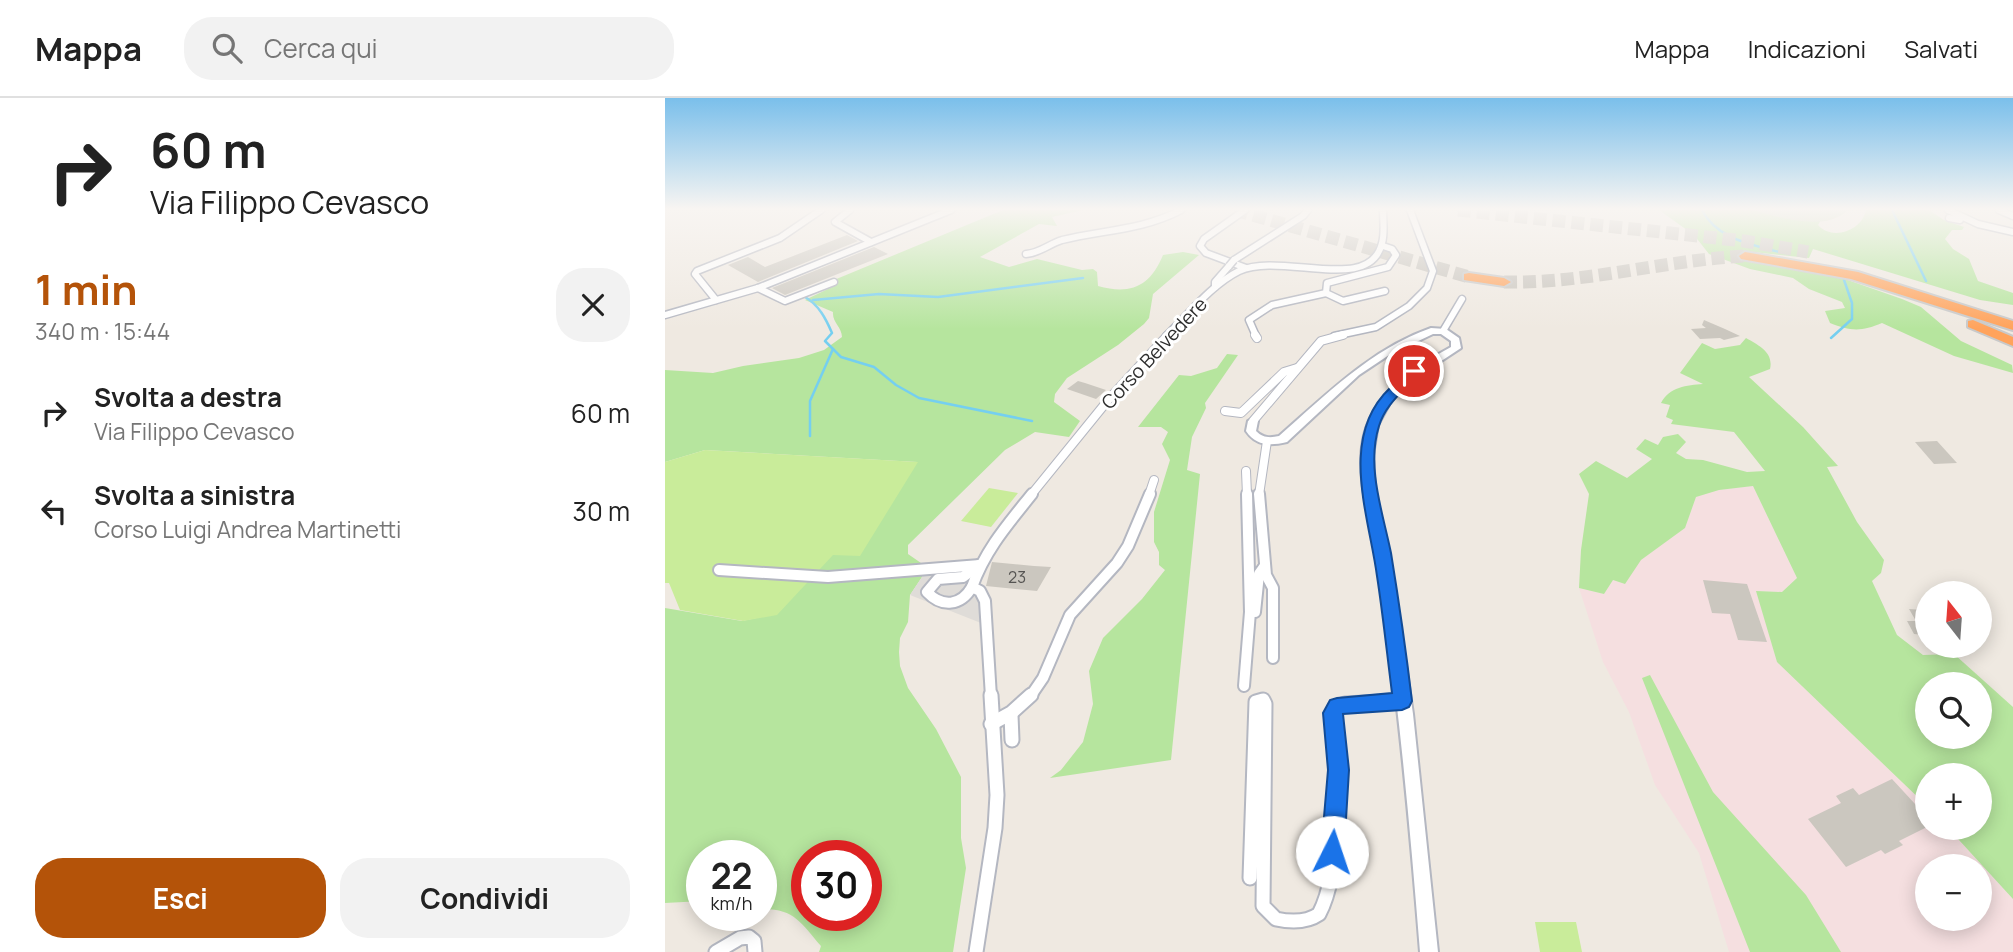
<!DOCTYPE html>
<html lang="it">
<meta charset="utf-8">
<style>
body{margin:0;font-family:Manrope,sans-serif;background:#f2f2f2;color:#222;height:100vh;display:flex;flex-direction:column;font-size:26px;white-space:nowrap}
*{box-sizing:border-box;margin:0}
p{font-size:23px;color:#767676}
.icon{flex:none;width:38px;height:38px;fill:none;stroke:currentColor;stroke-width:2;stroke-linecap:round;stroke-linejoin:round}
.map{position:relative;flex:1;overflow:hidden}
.panel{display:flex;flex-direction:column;background:#fff;width:665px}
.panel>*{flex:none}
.banner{background:#fff;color:#222;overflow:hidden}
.needle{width:46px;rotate:343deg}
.tools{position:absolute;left:1250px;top:483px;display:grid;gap:14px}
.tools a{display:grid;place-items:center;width:77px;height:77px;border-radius:50%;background:#fff;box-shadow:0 4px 18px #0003;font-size:35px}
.speed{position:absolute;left:21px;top:742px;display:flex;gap:14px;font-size:35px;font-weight:700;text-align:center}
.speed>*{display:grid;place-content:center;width:91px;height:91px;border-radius:50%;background:#fff;box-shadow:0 4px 18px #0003;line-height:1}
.speed small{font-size:18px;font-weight:400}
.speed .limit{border:10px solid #d22;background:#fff;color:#111}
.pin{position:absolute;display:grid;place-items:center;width:60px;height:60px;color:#fff;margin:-30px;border:4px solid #fff;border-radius:50%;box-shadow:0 2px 7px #0007}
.me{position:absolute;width:77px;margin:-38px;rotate:4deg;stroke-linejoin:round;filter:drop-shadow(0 0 5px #0008)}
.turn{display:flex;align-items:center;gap:24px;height:147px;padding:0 35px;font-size:32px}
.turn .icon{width:91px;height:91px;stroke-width:2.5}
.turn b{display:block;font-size:49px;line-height:60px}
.round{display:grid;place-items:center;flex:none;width:74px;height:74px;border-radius:28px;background:#f2f2f2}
.headline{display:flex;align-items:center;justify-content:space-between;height:119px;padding:0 35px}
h1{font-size:42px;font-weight:700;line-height:52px;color:#b45309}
.button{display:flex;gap:14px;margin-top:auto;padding:14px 35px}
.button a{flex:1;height:80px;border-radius:28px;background:#b45309;color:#fff;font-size:28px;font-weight:700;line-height:80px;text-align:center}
.button a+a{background:#f2f2f2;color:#222}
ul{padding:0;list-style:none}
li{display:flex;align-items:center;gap:21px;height:98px;padding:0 35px}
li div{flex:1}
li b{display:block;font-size:26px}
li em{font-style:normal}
header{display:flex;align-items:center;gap:42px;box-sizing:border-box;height:98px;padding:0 35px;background:#fff;border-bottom:2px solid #e0e0e0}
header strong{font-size:33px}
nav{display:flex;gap:38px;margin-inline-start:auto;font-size:24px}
.search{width:490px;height:63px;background:#f2f2f2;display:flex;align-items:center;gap:18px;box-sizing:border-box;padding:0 24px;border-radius:28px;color:#767676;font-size:26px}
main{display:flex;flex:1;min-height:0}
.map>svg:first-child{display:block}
.medical{fill:#f5dfe0;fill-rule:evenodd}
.green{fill:#b6e59e;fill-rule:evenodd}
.cemetery{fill:#c8d9b8}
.pitch{fill:#c9ec9a}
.plaza{fill:#dfdcd8}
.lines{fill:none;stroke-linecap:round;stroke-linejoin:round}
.stream{stroke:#75cff0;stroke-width:2.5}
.building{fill:#cbc7bf}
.motorway-tunnel{stroke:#c8c4bd;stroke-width:13;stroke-dasharray:13 6;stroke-linecap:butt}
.minor-far3-casing{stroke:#b4b7c1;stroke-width:9}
.minor-far2-casing{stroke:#b4b7c1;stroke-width:10}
.minor-far1-casing{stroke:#b4b7c1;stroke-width:14}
.minor-casing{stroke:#b4b7c1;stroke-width:17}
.tertiary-casing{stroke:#b4b7c1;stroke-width:4}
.motorway-casing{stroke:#c9c9c9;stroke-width:4}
.minor-far3{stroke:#fff;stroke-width:6}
.minor-far2{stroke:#fff;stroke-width:8}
.minor-far1{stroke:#fff;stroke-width:10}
.minor{stroke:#fff;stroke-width:13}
.tertiary{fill:#fff;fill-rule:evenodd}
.motorway{fill:#ffa35c;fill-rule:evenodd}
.minor-bridge-casing{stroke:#b4b7c1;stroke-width:9;stroke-linecap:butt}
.minor-bridge{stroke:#fff;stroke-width:6}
.route{fill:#1a73e8;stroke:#114b97;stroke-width:2}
.labels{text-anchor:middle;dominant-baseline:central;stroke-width:6;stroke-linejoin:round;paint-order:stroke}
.number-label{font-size:16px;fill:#555452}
.street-label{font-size:19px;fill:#2e2e2e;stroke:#fff}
</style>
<header>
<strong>Mappa</strong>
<div class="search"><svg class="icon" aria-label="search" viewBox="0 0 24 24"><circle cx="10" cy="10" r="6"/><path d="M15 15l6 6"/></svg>Cerca qui</div>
<nav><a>Mappa</a><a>Indicazioni</a><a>Salvati</a></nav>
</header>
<main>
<section class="panel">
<div class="banner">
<div class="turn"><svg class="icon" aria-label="right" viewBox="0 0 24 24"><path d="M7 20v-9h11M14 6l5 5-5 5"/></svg><div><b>60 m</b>Via Filippo Cevasco</div></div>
</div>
<div class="headline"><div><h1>1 min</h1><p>340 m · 15:44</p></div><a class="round"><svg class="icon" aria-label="close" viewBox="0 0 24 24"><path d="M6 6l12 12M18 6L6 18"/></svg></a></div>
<ul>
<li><svg class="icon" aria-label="right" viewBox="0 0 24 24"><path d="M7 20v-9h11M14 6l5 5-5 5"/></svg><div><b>Svolta a destra</b><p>Via Filippo Cevasco</p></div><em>60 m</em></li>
<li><svg class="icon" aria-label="left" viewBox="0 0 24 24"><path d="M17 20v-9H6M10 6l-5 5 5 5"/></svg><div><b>Svolta a sinistra</b><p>Corso Luigi Andrea Martinetti</p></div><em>30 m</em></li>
</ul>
<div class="button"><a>Esci</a><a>Condividi</a></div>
</section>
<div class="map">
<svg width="1348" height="854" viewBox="0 0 1348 854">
<rect width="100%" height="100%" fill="#efe9e1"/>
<path class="medical" d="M1088 388 1132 480 1117 494 1092 493 1112 564 1262 708V730H1283L1348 801V854H1064L1034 755 990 687 964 614 938 564 914 490 939 496 948 482 960 486 975 462 1020 430 1031 399 1054 392ZM1262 768H1314V821H1262Z"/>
<g class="green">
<path d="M338 112H418L387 119 392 128 374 126 315 159 344 169 372 161 417 172 428 171 432 174 433 188C465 197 485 189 498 157L518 154 534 157 488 196 484 220 479 226 453 247 402 280 390 296 389 304 415 323 404 339 370 334 340 352 243 447V456L256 465 259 476 245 497 243 524 235 540 234 554 235 568 243 590 271 631 296 679V740L301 770 288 854H154L156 848C136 825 129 810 96 811V758H37V803L0 805V510L77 523 112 516 252 364 40 352 0 364V272L48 275 78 268 134 260 159 252 177 239C177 229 167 224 168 214L140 202 167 189 169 182ZM142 758H201V817H142Z"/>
<path d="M994 112H1089L1130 122H1156L1153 127C1167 143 1197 133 1201 112H1264L1279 122 1299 129 1297 132H1287L1280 141 1288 151 1304 161 1313 183 1348 195V207L1315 202 1148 151 1144 160 1079 153 1085 161 1157 173 1237 201 1256 209 1296 243 1347 267 1348 275 1289 258 1217 225C1196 234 1185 233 1165 225L1160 213 1180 210 1177 204 1144 191 1128 180 1085 171 1044 156 1029 137Z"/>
<path d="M1081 240C1093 247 1109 254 1105 271L1084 279 1138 329 1173 368 1162 369 1192 424 1219 462 1216 475 1207 483 1232 537 1258 557 1289 556 1348 609V801L1283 730H1314V677H1262V708L1112 564 1091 493 1117 494 1132 480 1088 388 1054 392 1031 399 1020 430 976 462 960 486 948 482 939 496 914 490 916 452 924 396 914 376 931 363 962 380 987 361 971 351 980 341 993 347 998 339 1013 336 1021 344 1011 355 1021 361 1038 362 1082 374 1100 373 1069 334 1006 326 1008 322 1001 319 1005 307 996 305C1004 289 1022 287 1038 286L1015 275 1037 245 1050 251 1075 247ZM1262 586H1314V639H1262Z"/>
<polygon points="562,256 573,257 540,305 541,310 527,339 522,372 535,376 506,662 385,680 396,672 418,644 428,606 424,573 438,540 477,501 500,472 494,467 494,454 489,444 489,414 505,362 497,346 503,334 496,329 473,329 514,277 526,278 552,270"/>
<polygon points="985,577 1048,694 1141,797 1176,854 1085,854 977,580"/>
</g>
<path class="cemetery" d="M1089 112H1183C1161 134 1115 120 1089 112Z"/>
<g class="pitch">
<polygon points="40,352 253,364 195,458 168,457 112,517 78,523 15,512 4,485 0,485 0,364"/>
<polygon points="324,390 353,395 326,429 296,423"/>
<polygon points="870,824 911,824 917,854 875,854"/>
</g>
<polygon class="plaza" points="315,467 316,525 245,497 259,476"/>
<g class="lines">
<g class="stream">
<polyline points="795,112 796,117"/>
<path d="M1037 112C1052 141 1085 146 1114 154"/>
<polyline points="1227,112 1261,183"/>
<path d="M140 199C154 207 161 221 167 235L160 243 176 259 209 269 231 287 254 300 367 323"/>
<polyline points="148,202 214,196 273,199 418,180"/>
<polyline points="1166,240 1187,221 1187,205 1179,182"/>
<polyline points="145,338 145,303 168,251"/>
</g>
</g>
<g class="building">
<polygon points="182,137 193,143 93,184 63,167 83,159 100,169"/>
<polygon points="209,149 223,156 120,197 107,190"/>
<polygon points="1039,222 1060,231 1075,238 1059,242 1055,240 1035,241 1026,231 1041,230 1037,227"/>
<polygon points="413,283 420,285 441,292 431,301 402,291"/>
<polygon points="1272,343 1292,365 1269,366 1250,344"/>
<polygon points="327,464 369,468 386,469 372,493 321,488"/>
<polygon points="1038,482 1082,486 1102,544 1073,542 1065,516 1047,515"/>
<polygon points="1244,511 1258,512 1262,518 1262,542 1259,537 1249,536 1242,523 1251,523"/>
<polygon points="1227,681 1262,719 1262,729 1234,743 1238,747 1220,756 1216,752 1181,769 1143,721 1176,705 1171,698 1188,690 1194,697"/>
</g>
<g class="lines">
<g class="motorway-tunnel">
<polyline points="570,112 804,179"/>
<polyline points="793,112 1079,143 1143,154"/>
<path d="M839 184C921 186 999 162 1080 158"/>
</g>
<g class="minor-far3-casing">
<g id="minor-far3">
<polyline points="185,112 170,124 206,144"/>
<polyline points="580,112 539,141 535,148 541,155 581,170"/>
<polyline points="1283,112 1313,126 1348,134"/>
<polyline points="1334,112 1348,118"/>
<polyline points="1284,120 1295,122 1290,119"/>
<path d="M361 156C375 155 384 146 397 142 438 132 478 132 516 112"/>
<polyline points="569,162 638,118 643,112"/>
<polyline points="550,189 550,184 564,168"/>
<polyline points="93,190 120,203 169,184"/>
<polyline points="661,195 678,203 720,193"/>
<polyline points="51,202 30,176 32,173 115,140 156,112"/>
<polyline points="0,217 93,190 286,112"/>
<polyline points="778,233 797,201"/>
<path d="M501 238C523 217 546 187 574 173 616 153 705 197 717 145 720 135 718 122 718 112"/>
<polyline points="591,238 584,222 607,207 661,195 662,185 723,169 731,157 727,151 718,148"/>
<polyline points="669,238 711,229 744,208 762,190 768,173 745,112"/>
</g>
</g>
<g class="minor-far2-casing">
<g id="minor-far2">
<polyline points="590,237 592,240"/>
<polyline points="560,313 576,315 619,274 632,270"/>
<polyline points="588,323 656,243 678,237"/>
<polyline points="581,373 582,397"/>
<polyline points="366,397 444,301 503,237"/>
<polyline points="484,397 489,382"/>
<polyline points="594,397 602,343"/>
</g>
</g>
<g class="minor-far1-casing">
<g id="minor-far1">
<polyline points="582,396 585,514 590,514 594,476 599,469"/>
<polyline points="594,396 601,477 608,490 608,560"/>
<polyline points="54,472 163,479 315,467"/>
<path d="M307 489C296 508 277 510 262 494L273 481 298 479 314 467"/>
<polyline points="579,588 585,514"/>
<path d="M326 599 320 503 315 493 307 489C320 452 343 426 367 396"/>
<polyline points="365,599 378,580 405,517 452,465 463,448 485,396"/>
</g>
</g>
<g class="minor-casing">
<g id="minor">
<polyline points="346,617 347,642"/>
<polyline points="326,626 346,615 366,597"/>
<path d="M585 780 591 604 598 602 600 606 598 808 611 821C625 824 641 825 654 816 678 771 674 666 668 615L672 609 680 606 737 603"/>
<polyline points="51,854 75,840 84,839 89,843 90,854"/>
<polyline points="311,854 330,730 332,697 326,597"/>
</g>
</g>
<g class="tertiary-casing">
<path id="tertiary" d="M766 230 781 231 794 240 796 250 746 283 726 303 713 327 708 357 710 390 729 485 748 616 773 854H755C746 741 736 628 720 515 717 494 714 473 711 452 704 417 691 379 698 342 707 295 748 270 786 249V243L776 236H768L724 257 694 277 622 344C605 348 591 348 581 333L583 323 588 320 593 323 591 333C598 340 605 340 614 338 661 297 706 251 766 230Z"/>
</g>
<g class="motorway-casing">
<g id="motorway">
<polygon points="1080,154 1193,174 1348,223 1348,232 1186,181 1076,161 1074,158"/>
<polygon points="804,175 839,180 846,184 839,188 799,182 799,176"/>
<polygon points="1308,222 1348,239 1348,248 1303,229 1303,223"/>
</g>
</g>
<use href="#minor-far3" class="minor-far3"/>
<use href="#minor-far2" class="minor-far2"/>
<use href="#minor-far1" class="minor-far1"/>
<use href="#minor" class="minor"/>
<use href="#tertiary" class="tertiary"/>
<use href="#motorway" class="motorway"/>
<g class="minor-bridge-casing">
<polyline id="minor-bridge" points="564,168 569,162"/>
</g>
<use href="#minor-bridge" class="minor-bridge"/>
</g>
<linearGradient id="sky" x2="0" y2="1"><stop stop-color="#7abfeb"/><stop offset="0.48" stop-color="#f8f5f2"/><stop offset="1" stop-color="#f8f5f2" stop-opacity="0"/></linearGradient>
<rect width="1348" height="231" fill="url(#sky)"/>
<path class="route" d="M749 269 755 273C741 291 721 305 714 328 701 369 718 415 726 455 734 504 741 553 747 603L744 609 737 612 678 616 684 672 679 754 675 762 667 766 659 762 656 754 663 672 658 615 665 602 672 600 727 595C722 556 718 517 712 478 704 418 673 339 725 290 732 283 739 272 749 269Z"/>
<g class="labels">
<g class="number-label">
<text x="352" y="479">23</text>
</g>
<g class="street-label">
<text transform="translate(489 255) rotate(-47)">Corso Belvedere</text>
</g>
</g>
</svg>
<div class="tools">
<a><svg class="needle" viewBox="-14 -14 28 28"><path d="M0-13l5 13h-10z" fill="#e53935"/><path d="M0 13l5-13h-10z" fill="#767676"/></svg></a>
<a><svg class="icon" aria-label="search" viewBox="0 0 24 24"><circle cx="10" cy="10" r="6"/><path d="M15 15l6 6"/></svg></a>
<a>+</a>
<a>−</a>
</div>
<div class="speed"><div>22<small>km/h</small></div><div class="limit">30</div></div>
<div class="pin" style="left:749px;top:273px;background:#d93025"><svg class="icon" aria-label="arrive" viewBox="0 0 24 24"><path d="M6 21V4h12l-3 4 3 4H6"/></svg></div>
<svg class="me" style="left:667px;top:754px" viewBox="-20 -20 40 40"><circle r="19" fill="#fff"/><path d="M0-13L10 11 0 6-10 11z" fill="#1a73e8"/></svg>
</div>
</main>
